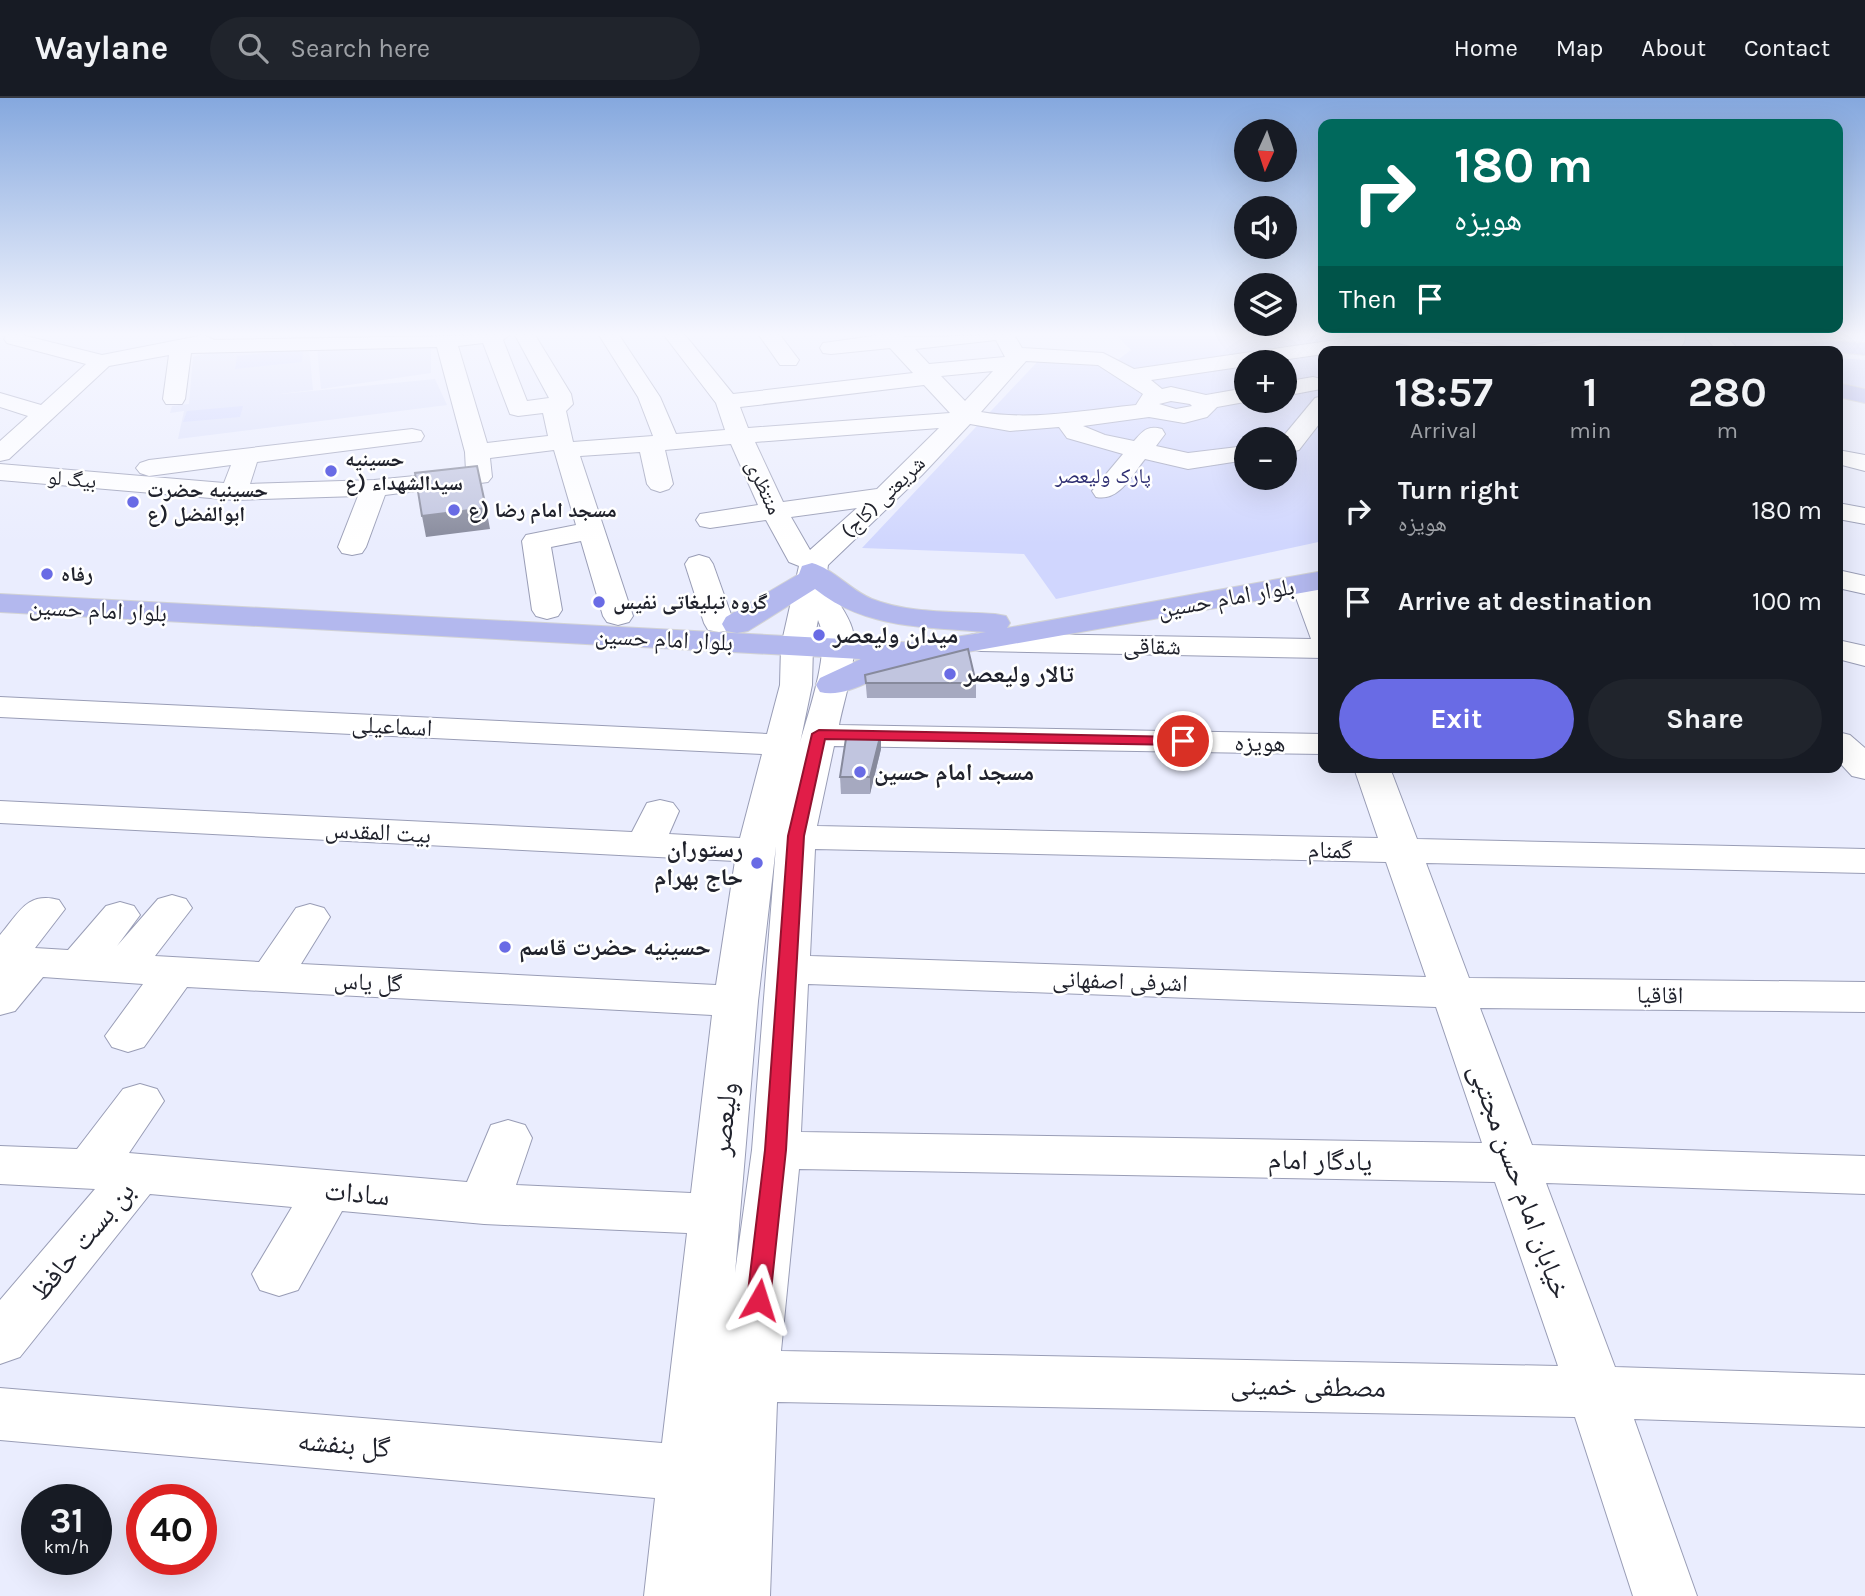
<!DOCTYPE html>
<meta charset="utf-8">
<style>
body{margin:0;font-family:Karla,"Noto Naskh Arabic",sans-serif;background:#20242c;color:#f1f3f6;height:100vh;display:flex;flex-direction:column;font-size:26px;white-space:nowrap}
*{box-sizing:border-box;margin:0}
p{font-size:23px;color:#9ea1a6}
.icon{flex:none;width:38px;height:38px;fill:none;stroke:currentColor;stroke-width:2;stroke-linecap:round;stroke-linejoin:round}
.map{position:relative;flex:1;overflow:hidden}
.details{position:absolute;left:1318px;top:248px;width:525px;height:427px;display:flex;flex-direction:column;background:#171b24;border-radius:14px;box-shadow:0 7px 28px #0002}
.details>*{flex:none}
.guide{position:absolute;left:1318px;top:21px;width:525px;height:214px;border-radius:14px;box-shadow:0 7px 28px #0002;background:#00695c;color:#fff;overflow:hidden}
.needle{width:46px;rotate:183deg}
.tools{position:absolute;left:1234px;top:21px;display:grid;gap:14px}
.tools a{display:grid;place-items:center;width:63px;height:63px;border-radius:50%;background:#171b24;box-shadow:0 7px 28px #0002;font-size:35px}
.speed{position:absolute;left:21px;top:1386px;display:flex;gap:14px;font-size:35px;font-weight:700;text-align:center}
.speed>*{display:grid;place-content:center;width:91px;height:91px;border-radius:50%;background:#171b24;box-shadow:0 7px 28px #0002;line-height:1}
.speed small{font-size:18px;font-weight:400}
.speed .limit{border:10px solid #d22;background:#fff;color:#111}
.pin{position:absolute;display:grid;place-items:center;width:60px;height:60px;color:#fff;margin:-30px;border:4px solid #fff;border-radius:50%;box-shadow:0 2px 7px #0007}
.me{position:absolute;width:77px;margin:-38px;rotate:6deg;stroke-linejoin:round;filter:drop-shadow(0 0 5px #0008)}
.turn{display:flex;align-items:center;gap:24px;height:147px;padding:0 21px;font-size:32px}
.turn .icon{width:91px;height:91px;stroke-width:2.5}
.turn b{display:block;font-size:49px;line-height:60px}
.then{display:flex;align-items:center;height:66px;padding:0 21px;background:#0003;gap:14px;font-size:26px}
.eta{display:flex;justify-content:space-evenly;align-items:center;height:119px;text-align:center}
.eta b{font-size:42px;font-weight:700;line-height:49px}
.primary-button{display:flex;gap:14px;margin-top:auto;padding:14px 21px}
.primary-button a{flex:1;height:80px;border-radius:42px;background:#696be5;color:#fff;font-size:28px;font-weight:700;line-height:80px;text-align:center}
.primary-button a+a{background:#20242c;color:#f1f3f6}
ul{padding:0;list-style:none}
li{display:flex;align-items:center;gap:21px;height:91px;padding:0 21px}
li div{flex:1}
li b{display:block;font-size:26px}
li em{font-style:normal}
header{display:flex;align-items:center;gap:42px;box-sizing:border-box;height:98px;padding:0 35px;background:#171b24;border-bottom:2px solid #363941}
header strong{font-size:33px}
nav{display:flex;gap:38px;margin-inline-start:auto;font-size:24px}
.search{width:490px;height:63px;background:#20242c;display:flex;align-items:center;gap:18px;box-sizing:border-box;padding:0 24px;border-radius:38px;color:#9ea1a6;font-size:26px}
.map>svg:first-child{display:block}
.built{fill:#dbe0fb}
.green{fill:#d0d6fe;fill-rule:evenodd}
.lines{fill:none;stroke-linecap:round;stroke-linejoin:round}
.minor-casing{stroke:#999db6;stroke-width:2}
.major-casing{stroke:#d2d3d5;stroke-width:2}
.minor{fill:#fff;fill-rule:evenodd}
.major{fill:#b3b8ee;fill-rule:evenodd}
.wall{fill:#a6a9c0}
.shaded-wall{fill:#878a9c}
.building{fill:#c1c5df;stroke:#878a9c;stroke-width:2}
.route{fill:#e11d48;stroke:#92132f;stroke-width:2}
.poi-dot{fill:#696be5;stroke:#fff;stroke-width:2.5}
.labels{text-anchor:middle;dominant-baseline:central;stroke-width:5;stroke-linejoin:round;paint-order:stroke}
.far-poi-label{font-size:21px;font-weight:bold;fill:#20222c;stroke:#fff;text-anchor:start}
.far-park-label{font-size:21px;fill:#2d2d71;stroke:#fff}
.far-street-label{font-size:21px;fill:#20222c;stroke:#fff}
.street-label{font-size:24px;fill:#20222c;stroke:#fff}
.poi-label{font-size:24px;font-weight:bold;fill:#20222c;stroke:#fff;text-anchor:start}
.near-street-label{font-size:28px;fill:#20222c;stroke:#fff}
</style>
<header>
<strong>Waylane</strong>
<div class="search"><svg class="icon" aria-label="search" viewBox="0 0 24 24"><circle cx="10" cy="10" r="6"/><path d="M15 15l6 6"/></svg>Search here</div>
<nav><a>Home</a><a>Map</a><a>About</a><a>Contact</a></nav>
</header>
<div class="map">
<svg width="1865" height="1498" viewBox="0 0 1865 1498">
<rect width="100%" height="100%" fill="#eaedfe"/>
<g class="built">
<polygon points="309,249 313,292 271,297 435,281 447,307 178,341 184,313 170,315 172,308 189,306 193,259 222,251"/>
<polygon points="317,249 431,249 431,275 321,291"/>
</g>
<g class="green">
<path d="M1116 237H1762L1775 243 1767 254H1323V443L1056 501 1024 456 862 450 1040 261 1111 267 1131 252ZM1246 264H1284V303H1246ZM1246 341H1284V380H1246Z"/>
<polygon points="303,251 302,264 235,271 237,258"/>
<polygon points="1838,260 1865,262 1865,290 1838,285"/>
<polygon points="243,308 240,319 183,324 187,313"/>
</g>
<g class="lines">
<g class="minor-casing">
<g id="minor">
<path d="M7 237H22L102 257 204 237 214 242 509 237 503 242 527 303 549 300 515 237H535L571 296 573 306 566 313 573 344 653 338 638 299 599 237H619L660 299 676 336 725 332 716 305 664 237H685L733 296 913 275 890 250 831 256 823 255 820 250 823 245 831 244 880 237H901L904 239 1014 237 1022 250 1103 255 1134 271 1370 237H1417L1467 246 1478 245 1508 249 1511 254H1440L1397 245 1323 254V256L1268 264H1246V268L1151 282 1162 291 1171 289 1206 297 1246 290V303H1250L1217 309 1207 319 1184 325 1149 319 1083 328 1105 337 1134 343C1143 333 1147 327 1162 331L1165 336 1156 348 1188 355 1246 348V362L1188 371 1145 361C1132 377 1119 404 1096 399L1092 393 1123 356 1067 340 1059 329 1010 333 970 326 922 377 828 467C823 492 845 507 852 530 860 555 844 601 839 627L1323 636V656L834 648 817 728 1378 740 1354 670H1390L1417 741 1865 751V775L1426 765 1469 880 1865 884V914L1480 910 1532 1047 1865 1058V1096L1546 1085 1615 1269 1865 1277V1329L1634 1321 1697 1498H1633L1575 1319 777 1304 770 1498H644L655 1400 0 1342V1290L662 1345 687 1135 484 1126 342 1113 298 1192 279 1198 260 1192 252 1176 292 1109 150 1096 20 1259 0 1266V1202L95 1091 0 1086V1048L77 1051 123 991 140 986 157 991 164 1003 129 1055 467 1084 491 1027 508 1022 525 1027 532 1040 516 1087 691 1095 712 917 187 889 144 949 128 954 112 949 105 938 143 886 43 879 15 913 0 917V837C19 815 27 793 59 802L65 811 35 850 68 852 106 808 120 804 134 808 140 817 117 848 158 801 172 797 186 801 192 810 155 858 259 864 296 810 310 806 324 810 330 819 301 866 716 887 735 763 0 725V703L632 734 647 705 660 702 673 705 679 713 669 736 740 740 762 656 0 619V599L767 636 780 587 781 548 799 468 789 464 766 422 710 430 700 428 696 422 700 416 758 407 731 346 665 352 673 386 669 391 660 394 651 391 647 386 640 354 580 358 633 518 629 524 618 527 607 524 603 518 581 443 551 449 562 512 558 518 547 521 536 518 532 512 522 443 526 437 576 427 554 352 490 360 492 379 488 384 385 397 366 449 362 455 352 457 342 455 338 449 358 398 234 402 0 382V366L224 385 231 367 149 378 140 375 136 370 140 365 149 362 412 331 421 333 424 338 421 343 257 364 250 386 374 382 466 373 465 354 437 249 191 255 185 301 182 306H166L163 301 169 257 109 268 9 361 0 363V343L28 318 0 309V295L41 307 86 266 7 245 4 241ZM996 242 1005 259 929 266 915 251ZM483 245 510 316 518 318 543 315 548 338 487 345 458 248ZM1026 263 1098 267 1143 296 1136 307C1085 312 1031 323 981 314ZM993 273 965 303 941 278ZM924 287 950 315 748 330 740 309ZM1171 303 1190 306 1192 308 1176 311 1159 306ZM939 330 877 391 783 404 755 344ZM857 410 810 452 791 419ZM818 522C832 551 808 614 800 645L812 587 813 548ZM776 748 752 1052 735 1175 758 903ZM815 751 1386 764 1426 879 810 858ZM808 886 1436 909 1482 1045 801 1034ZM799 1071 1495 1084 1558 1268 781 1253Z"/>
<polygon points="759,237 780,237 799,262 796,267 780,267"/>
<path d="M1588 237C1613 237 1637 246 1662 241L1665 237H1685C1687 268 1620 248 1605 247 1593 247 1579 253 1567 254 1551 255 1535 254 1518 254L1521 249 1529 248Z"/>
<polygon points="1704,237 1725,237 1736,249 1732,254 1710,254 1714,249"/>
<polygon points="1313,279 1321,281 1321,291 1284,298 1284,284"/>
<polygon points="1323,298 1323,321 1299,352 1284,355 1284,341 1281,341 1315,300"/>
<polygon points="1838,352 1865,357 1865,373 1838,366"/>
<polygon points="1838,405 1865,410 1865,426 1838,421"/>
<polygon points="699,457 709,460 713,466 734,525 730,532 719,534 708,532 704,525 685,466 689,460"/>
<polygon points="1838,472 1865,478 1865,496 1838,490"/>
<polygon points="1306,477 1316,480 1323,492 1323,560 981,553 970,551 965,544 970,537 981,535 1311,541 1291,486 1296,480"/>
<polygon points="1838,542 1865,548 1865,568 1838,561"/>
<polygon points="1838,634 1850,637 1865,650 1865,681 1852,678 1838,663"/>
</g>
</g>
<g class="major-casing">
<g id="major">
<polygon points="1831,243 1865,245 1865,257 1838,254 1782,254 1785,249"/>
<polygon points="1838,285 1865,291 1865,305 1838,299"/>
<path d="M812 465C834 471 850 492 872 501 910 516 955 513 995 516L1006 518 1010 525 1007 530 1323 473V491L911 564 908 568C880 575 849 601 820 594L816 587 820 580 861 561 0 514V496L919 545 986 534C926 529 865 531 815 491L748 533 737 535 726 533 722 526 726 519 799 476 802 468Z"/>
</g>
</g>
<use href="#minor" class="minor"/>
<use href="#major" class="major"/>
</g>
<g class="wall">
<polygon points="865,577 976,585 976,600 867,600"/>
<polygon points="881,651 870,696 841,696 840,679"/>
</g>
<g class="shaded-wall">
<polygon points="486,410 490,431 426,439 422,418"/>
<polygon points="881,635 881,651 870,696 870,679"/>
</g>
<g class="building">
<polygon points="477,368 486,410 422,418 415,375"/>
<polygon points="968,551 976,585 866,585 865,577"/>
<polygon points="847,634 881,635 870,679 840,679"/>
</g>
<linearGradient id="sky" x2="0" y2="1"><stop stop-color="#85a8de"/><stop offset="0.53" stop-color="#f6f7ff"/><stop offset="1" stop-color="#f6f7ff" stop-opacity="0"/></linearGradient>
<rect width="1865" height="446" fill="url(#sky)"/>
<polygon class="route" points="819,632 1183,639 1190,643 1183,647 825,641 804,738 786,1052 770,1202 767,1209 759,1212 751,1209 747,1202 765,1052 788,738 812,636"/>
<g class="poi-dot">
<circle cx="331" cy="373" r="7"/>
<circle cx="133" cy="404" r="7"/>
<circle cx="454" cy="412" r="7"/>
<circle cx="47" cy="476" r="7"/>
<circle cx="599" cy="504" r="7"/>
<circle cx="819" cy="537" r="7"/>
<circle cx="950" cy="576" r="7"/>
<circle cx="860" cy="674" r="7"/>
<circle cx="757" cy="765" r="7"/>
<circle cx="505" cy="849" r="7"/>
</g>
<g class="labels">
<g class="far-poi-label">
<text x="345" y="361">حسینیه<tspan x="345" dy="24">سیدالشهداء (ع</tspan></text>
<text x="147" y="392">حسینیه حضرت<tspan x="147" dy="24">ابوالفضل (ع</tspan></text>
<text x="468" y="412">مسجد امام رضا (ع</text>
<text x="61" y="476">رفاه</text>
<text x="613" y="504">گروه تبلیغاتی نفیس</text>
</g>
<g class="far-park-label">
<text x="1103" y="378">پارک ولیعصر</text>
</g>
<g class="far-street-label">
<text transform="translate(72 381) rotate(5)">بیگ لو</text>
<text transform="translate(764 389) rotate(65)">منتظری</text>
<text transform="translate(883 399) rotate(-44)">شریعتی (کاج)</text>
</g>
<g class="street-label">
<text transform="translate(1226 500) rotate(-10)">بلوار امام حسین</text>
<text transform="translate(98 512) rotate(3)">بلوار امام حسین</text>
<text transform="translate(664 541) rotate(3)">بلوار امام حسین</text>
<text transform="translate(1152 548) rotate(1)">شقاقی</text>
<text transform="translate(392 628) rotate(3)">اسماعیلی</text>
<text transform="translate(1260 645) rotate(1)">هویزه</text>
<text transform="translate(378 734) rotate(3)">بیت المقدس</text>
<text transform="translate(1330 752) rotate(1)">گمنام</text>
<text transform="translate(1120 883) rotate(2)">اشرفی اصفهانی</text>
<text transform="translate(368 884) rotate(3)">گل یاس</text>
<text transform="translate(1660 897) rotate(1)">اقاقیا</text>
</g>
<g class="poi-label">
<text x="833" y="537">میدان ولیعصر</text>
<text x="964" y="576">تالار ولیعصر</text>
<text x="874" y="674">مسجد امام حسین</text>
<text x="743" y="751" text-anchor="end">رستوران<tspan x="743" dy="28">حاج بهرام</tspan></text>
<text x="519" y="849">حسینیه حضرت قاسم</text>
</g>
<g class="near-street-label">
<text transform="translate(724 1021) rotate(-84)">ولیعصر</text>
<text transform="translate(1320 1062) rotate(1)">یادگار امام</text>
<text transform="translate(1520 1083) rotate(70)">خیابان امام حسن مجتبی</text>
<text transform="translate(357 1095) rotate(5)">سادات</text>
<text transform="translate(82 1143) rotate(-50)">بن بست حافظ</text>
<text transform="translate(1308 1288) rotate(1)">مصطفی خمینی</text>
<text transform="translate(344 1346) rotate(5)">گل بنفشه</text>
</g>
</g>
</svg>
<div class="tools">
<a><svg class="needle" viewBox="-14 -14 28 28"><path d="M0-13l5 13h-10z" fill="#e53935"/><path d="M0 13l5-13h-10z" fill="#9ea1a6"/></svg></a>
<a><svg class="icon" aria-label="sound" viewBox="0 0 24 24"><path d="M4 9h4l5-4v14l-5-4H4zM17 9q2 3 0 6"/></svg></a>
<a><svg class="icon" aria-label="layers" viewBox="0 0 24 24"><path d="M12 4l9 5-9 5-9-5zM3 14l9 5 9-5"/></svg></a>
<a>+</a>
<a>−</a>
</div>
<div class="speed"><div>31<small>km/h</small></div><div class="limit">40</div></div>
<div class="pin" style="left:1183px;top:643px;background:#d93025"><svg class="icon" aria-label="arrive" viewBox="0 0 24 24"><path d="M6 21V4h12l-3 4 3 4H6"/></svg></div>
<svg class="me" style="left:759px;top:1202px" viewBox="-20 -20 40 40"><path d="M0-17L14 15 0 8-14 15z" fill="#e11d48" stroke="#fff" stroke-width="4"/></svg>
<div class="guide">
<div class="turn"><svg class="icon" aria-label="right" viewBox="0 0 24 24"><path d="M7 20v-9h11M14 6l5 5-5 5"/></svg><div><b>180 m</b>هویزه</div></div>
<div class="then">Then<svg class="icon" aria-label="arrive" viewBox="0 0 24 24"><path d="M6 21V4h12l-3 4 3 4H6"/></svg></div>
</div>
<section class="details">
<div class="eta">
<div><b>18:57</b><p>Arrival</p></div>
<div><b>1</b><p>min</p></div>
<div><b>280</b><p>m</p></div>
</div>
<ul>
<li><svg class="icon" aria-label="right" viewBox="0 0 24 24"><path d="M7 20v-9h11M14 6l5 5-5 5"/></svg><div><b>Turn right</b><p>هویزه</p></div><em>180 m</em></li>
<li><svg class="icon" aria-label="arrive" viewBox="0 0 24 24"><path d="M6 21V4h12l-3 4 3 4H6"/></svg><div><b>Arrive at destination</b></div><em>100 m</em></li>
</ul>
<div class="primary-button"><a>Exit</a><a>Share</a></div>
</section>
</div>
